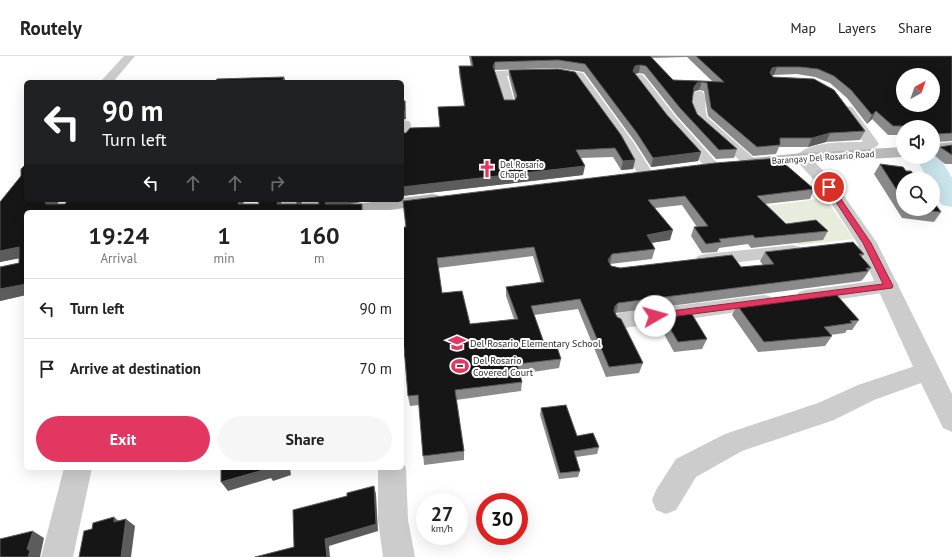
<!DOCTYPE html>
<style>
body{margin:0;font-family:"PT Sans",sans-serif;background:#f6f6f6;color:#222;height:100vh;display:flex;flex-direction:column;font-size:15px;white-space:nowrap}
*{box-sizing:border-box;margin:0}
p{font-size:13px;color:#767676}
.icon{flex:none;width:22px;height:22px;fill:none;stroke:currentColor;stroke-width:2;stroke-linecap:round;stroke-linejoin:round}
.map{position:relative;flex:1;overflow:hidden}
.panel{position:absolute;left:24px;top:154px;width:380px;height:260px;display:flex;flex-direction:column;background:#fff;border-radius:6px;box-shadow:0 4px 16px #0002}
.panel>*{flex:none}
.hud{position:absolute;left:24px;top:24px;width:380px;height:122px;border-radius:6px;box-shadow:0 4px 16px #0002;background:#202124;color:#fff;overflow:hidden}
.needle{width:26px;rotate:40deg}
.tools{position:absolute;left:896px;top:12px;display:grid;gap:8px}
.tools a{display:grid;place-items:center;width:44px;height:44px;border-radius:50%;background:#fff;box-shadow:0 4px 16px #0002;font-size:20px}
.speed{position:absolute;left:416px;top:437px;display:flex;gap:8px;font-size:20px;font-weight:700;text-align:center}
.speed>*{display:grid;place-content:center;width:52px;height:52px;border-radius:50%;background:#fff;box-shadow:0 4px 16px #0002;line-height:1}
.speed small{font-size:10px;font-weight:400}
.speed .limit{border:6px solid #d22;background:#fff;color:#111}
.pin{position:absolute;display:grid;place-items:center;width:34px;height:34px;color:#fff;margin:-17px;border:2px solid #fff;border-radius:50%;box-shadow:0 1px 4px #0007}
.me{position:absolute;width:44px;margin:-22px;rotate:83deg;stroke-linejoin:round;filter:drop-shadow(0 0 3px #0008)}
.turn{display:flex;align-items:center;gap:14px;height:84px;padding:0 12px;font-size:18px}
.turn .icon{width:52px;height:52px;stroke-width:2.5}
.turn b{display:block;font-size:28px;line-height:34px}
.lanes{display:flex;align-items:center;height:38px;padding:0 12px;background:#0003;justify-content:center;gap:20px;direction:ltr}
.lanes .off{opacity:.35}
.eta{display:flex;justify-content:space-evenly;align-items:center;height:68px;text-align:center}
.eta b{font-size:24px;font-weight:800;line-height:28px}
.cta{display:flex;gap:8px;margin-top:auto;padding:8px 12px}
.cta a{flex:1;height:46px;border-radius:24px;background:#e13760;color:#fff;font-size:16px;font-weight:800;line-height:46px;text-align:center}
.cta a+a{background:#f6f6f6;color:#222}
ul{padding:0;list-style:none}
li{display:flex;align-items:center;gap:12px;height:60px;padding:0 12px;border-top:1px solid #e0e0e0}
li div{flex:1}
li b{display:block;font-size:15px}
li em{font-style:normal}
header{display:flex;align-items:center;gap:24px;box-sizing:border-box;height:56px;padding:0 20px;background:#fff;border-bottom:1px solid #e0e0e0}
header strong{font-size:19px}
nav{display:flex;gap:22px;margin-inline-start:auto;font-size:14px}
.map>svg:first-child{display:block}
.green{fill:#e8ecdd}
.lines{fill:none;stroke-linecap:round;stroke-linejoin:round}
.river{fill:#cae4eb;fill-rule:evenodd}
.minor{fill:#ccc;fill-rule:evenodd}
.tertiary{fill:#ccc;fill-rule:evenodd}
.secondary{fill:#b9b9b9;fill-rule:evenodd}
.wall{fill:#8a8a8a;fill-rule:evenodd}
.shaded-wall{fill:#5c5c5c}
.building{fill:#161616;stroke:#5c5c5c;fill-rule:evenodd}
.route{fill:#e13760;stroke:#92243e}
.labels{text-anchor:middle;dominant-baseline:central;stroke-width:4;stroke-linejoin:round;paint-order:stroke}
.far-street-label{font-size:9px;fill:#2f2f2f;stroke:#fff}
.far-poi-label{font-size:9px;fill:#2f2f2f;stroke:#fff;text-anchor:start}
.poi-label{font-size:10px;fill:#2f2f2f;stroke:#fff;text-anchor:start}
</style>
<header>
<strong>Routely</strong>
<nav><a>Map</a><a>Layers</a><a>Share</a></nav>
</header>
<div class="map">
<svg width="952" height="501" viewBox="0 0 952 501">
<rect width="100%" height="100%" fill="#fff"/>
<polygon class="green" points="825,142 854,183 798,189 759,151"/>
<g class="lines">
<polygon class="river" points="933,95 937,96 952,122 952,151 942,149 933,135 933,123 927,123 916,101 933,101"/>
<g class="minor">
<polygon points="124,0 135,0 113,26 100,26"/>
<polygon points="557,13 583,17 634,87 654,119 652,122 646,124 640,122 620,87 575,22 557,19 507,20 515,48 514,51 504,51 503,48 494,17 496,15"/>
<polygon points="639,18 643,19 676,61 717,107 720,110 717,113 712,115 707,113 666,67 633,22 635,19"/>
<path d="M699 35 703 36C707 43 704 53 707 61L756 104 759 107 756 110 751 112 746 110 696 66 691 54 693 39 695 36Z"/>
<path d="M847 50 852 51 877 85 879 88C872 98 843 95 832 96 819 97 807 108 797 105L794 102C806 85 844 86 863 86L840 54 842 51Z"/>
<polygon points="402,64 409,65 411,68 409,81 407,84 402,85"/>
<polygon points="283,144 299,144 299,156 281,156"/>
<polygon points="303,144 319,144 320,156 302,156"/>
<polygon points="793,189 800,191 802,195 800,199 705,210 698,208 695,204 698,200 705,198"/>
<polygon points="889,223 896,225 899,230 896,235 806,248 799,246 796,241 799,236 806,234"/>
<polygon points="765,239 772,241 775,246 772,251 624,272 616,270 613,264 616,258 624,256"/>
<polygon points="927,306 935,308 939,315 935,322 874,344 834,364 742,395 696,421 676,454 666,458 656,454 652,444 656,434 676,403 725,378 818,347 858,329"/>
<polygon points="402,404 406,412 408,464 415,501 383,501 378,464 378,412 402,412"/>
<polygon points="64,412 92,412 73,501 41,501"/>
</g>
<polygon class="tertiary" points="802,97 808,99 835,127 877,187 952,338 952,376 943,372 915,315 857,187 823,134 794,102 796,99"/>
<g class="secondary">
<polygon points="952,86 952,96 933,98 933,88"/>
<polygon points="903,91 903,101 802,107 751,112 745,110 743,107 745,104 751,102 802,97"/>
<polygon points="432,138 438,139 441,143 438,147 376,156 328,156 331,152 337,151 386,144 402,144 402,142"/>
</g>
</g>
<g class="wall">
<path d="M469 0H952V85L937 86V88L933 95V71H903V79H888L872 63 867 68 847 42 830 27 815 21 797 18 774 19H772L773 21 865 75 860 84 826 86 808 91H779L776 98 753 100 708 60 704 35 699 34 695 35 693 37 692 46 697 58 737 93 734 102 716 103 677 60 644 18 639 17 635 18 667 59 701 96 698 105 651 111 635 86 584 16 557 12 495 14 494 15 504 44H515L509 21V14L635 104 633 113 621 114 613 101 581 102 583 119 402 140V77L439 71 464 50 459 17V10H471ZM687 1 712 25 673 24 652 2Z"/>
<polygon points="952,89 952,108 945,108 934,99 940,91"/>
<polygon points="880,108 903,123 903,153 933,153 941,156 934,166 902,162 874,118"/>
<polygon points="21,120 26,144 60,144 57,148 297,148 297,144 302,144 302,148 319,148 318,144 379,144 367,145 347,148 362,148 363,156 26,156 26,239 0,245 0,211 19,207 19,202 0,206 0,146"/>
<path d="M814 133 810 143 765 148 786 168 828 175 823 184 751 192 748 188 719 192 717 196 702 197 691 180 694 171H697L682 149 655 152 670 184 651 187 655 193 652 203 610 208 611 210 620 212 741 211 763 209 760 205 765 196 864 198 862 201 871 212 864 222 861 225 616 257H615L643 307 639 317 606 321 578 253 534 259 544 287 561 303 559 312 520 318 522 326 521 335 456 344 464 395V404L424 409 419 349 410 350 408 340 405 301H402L406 171 403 145ZM533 200 541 226 506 231V240L514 263 470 268 442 237 438 212Z"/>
<polygon points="737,249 859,264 852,274 847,274 845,277 830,279 832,280 825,290 758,296 732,259"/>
<polygon points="662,259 707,283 702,293 674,296 659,269"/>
<polygon points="541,352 577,380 599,391 597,398 576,401 580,415 578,421 559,423 540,359"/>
</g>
<g class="shaded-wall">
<polygon points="495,6 495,14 493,17 493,10"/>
<polygon points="640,9 639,17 634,18 633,15 635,10"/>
<polygon points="777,11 774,19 769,20 772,12"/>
<polygon points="284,21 286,26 282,26"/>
<polygon points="702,26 699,34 695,35 692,39 694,31 697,27"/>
<polygon points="405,45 406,63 402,64 402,55"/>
<polygon points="876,55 872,63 867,68 872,59"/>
<polygon points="830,77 826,86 808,91 812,82"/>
<polygon points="701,96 698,105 651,111 653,102"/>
<polygon points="635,104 633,113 621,114 623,105"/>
<polygon points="585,110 583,119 402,140 402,131"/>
<polygon points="47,144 60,144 52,155 46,148 45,146"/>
<polygon points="239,144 244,144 242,156 238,148"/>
<polygon points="278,144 282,144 280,156 277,148"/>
<polygon points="299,144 302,144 301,156 298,148"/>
<polygon points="327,144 367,144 367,145 331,151 325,148"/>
<polygon points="673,174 670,184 644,188 647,179"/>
<polygon points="19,191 26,201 0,206 0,195"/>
<polygon points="612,198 610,208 608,204"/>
<polygon points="26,228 26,239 0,245 0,233"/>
<polygon points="618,247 616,257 613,260 615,250"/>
<polygon points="404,291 406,301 402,301 402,292"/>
<polygon points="278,412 290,412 291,419 273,425 271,422 228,435 221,426 267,413"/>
<polygon points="374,430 376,438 378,475 329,490 330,501 327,501 325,483"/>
<polygon points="114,461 123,469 114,466"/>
<polygon points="126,463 135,470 131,501 121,501"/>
<polygon points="33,475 44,482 40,501 28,501 27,493"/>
</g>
<g class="building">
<path d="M471 0H650L673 24 724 26 696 0H952V77L938 78 937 88 933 85V71H914L913 70H893L876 55 872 59 851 34 834 20 818 13 800 11H777L772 12 770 17 773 21 814 23 834 34 865 75 830 77 812 82H780V89L757 91 711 52 707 27 702 26 697 27 694 31 692 46 697 58 737 93 719 94 680 52 646 10 640 9 635 10 633 15 667 59 701 96 653 102 637 77 585 8 558 4 495 6 493 10 504 44H515L517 40 509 14 558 13 575 16 621 79 635 104 623 105 615 92 576 94 585 110 402 131V77H406L410 72 440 71 438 51 465 50 459 10H473ZM903 19H933V49H903Z"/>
<polygon points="284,21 282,26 215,26 217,23"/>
<rect x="402" y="45" width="3" height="10"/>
<polygon points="952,89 952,99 940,91"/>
<path d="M778 102 814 133 757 140 786 168 816 164 828 175 755 182 753 179 719 183 721 186 706 188 694 171 708 170 685 140 648 144 673 174 647 179 655 193 612 198 608 204 611 210 620 212 732 199 741 211 774 208 765 196 853 186 864 198H859L871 212H866L868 215 618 247 615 250 614 255 617 261 621 263 643 307 609 311 580 243 531 250 544 287 555 285 561 303 517 308 522 326 455 334 464 395 423 400 418 339 408 340 404 291 402 292V171H406L403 145 715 107ZM534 191 544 226 506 231 518 263 470 268 462 235 442 237 437 202Z"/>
<polygon points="26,108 26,144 47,144 45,146 46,148 65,148 68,144 239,144 238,148 259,148 258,144 278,144 277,148 297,148 297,144 299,144 298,148 319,148 318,144 327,144 325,148 362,148 362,156 26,156 26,231 25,231 26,228 0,233 0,211 19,207 19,191 0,195 0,146 21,120 21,113"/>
<polygon points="880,108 903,111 906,115 911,115 917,123 903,123 903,144"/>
<polygon points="933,145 941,156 912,153 933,153"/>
<polygon points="834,236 859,264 850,265 852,267 824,271 832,280 764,286 737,249"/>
<polygon points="690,255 707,283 678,286 662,259"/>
<polygon points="566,349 577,380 593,377 599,391 574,395 580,415 560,417 541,352"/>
<polygon points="221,412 278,412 267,415 267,413 221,426"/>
<polygon points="374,430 376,468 325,483 327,501 255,501 294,491 293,454 347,440 347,437"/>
<polygon points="114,461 114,466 126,463 121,501 79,501 84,475 92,473 93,467"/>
<polygon points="33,475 27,493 30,495 28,501 0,501 0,483"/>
</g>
<polygon class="route" points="829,129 832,130 871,187 893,230 892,232 655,263 652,262 650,260 655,257 883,228 863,187 826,131"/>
<defs>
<g id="church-bare" transform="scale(1.38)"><path d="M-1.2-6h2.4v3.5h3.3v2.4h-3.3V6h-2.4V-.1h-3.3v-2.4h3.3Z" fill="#e13760" stroke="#fff" stroke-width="2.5" paint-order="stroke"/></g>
<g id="school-bare" transform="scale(1.38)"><path d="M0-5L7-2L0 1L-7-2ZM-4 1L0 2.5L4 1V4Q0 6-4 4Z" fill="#e13760" stroke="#fff" stroke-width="2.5" paint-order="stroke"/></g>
<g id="stadium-bare" transform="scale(1.38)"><path d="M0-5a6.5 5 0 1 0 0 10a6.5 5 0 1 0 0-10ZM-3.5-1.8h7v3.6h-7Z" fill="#e13760" stroke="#fff" stroke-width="2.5" paint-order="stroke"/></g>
</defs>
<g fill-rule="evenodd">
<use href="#church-bare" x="487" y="113"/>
<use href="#school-bare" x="457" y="287"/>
<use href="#stadium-bare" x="460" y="310"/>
</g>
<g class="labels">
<g class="far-street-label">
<text transform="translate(823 101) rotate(-4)">Barangay Del Rosario Road</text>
</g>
<g class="far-poi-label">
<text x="500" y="108">Del Rosario<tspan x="500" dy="10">Chapel</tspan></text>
</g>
<g class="poi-label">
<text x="470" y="287">Del Rosario Elementary School</text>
<text x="473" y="304">Del Rosario<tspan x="473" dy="12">Covered Court</tspan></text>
</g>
</g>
</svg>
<div class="tools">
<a><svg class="needle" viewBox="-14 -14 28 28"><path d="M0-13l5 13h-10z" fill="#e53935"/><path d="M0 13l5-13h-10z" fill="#767676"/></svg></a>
<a><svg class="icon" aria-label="sound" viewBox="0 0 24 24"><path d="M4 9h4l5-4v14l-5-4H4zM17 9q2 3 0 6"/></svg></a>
<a><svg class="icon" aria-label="search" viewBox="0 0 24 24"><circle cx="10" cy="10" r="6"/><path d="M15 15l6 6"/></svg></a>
</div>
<div class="speed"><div>27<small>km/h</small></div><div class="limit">30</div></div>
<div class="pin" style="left:829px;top:131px;background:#d93025"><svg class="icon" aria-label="arrive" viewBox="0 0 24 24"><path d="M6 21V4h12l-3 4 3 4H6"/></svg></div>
<svg class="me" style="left:655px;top:260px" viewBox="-20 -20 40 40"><circle r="19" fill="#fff"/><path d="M0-13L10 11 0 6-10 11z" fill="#e13760"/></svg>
<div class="hud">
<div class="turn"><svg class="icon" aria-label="left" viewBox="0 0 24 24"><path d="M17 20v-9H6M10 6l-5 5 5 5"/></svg><div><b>90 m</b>Turn left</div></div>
<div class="lanes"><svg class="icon" aria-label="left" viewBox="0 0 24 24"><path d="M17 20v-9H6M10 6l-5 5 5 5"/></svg><svg class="icon off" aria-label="ahead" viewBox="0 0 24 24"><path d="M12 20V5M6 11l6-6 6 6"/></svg><svg class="icon off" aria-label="ahead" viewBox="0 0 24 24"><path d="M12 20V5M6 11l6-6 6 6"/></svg><svg class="icon off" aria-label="right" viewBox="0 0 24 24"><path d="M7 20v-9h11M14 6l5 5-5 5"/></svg></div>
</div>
<section class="panel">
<div class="eta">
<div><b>19:24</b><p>Arrival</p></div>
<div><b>1</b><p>min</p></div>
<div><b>160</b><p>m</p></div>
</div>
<ul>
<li><svg class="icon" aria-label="left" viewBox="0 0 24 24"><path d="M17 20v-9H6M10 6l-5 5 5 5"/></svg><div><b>Turn left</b></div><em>90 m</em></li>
<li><svg class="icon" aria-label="arrive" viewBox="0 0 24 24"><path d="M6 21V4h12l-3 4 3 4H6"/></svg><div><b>Arrive at destination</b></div><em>70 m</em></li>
</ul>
<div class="cta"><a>Exit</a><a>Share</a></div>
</section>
</div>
